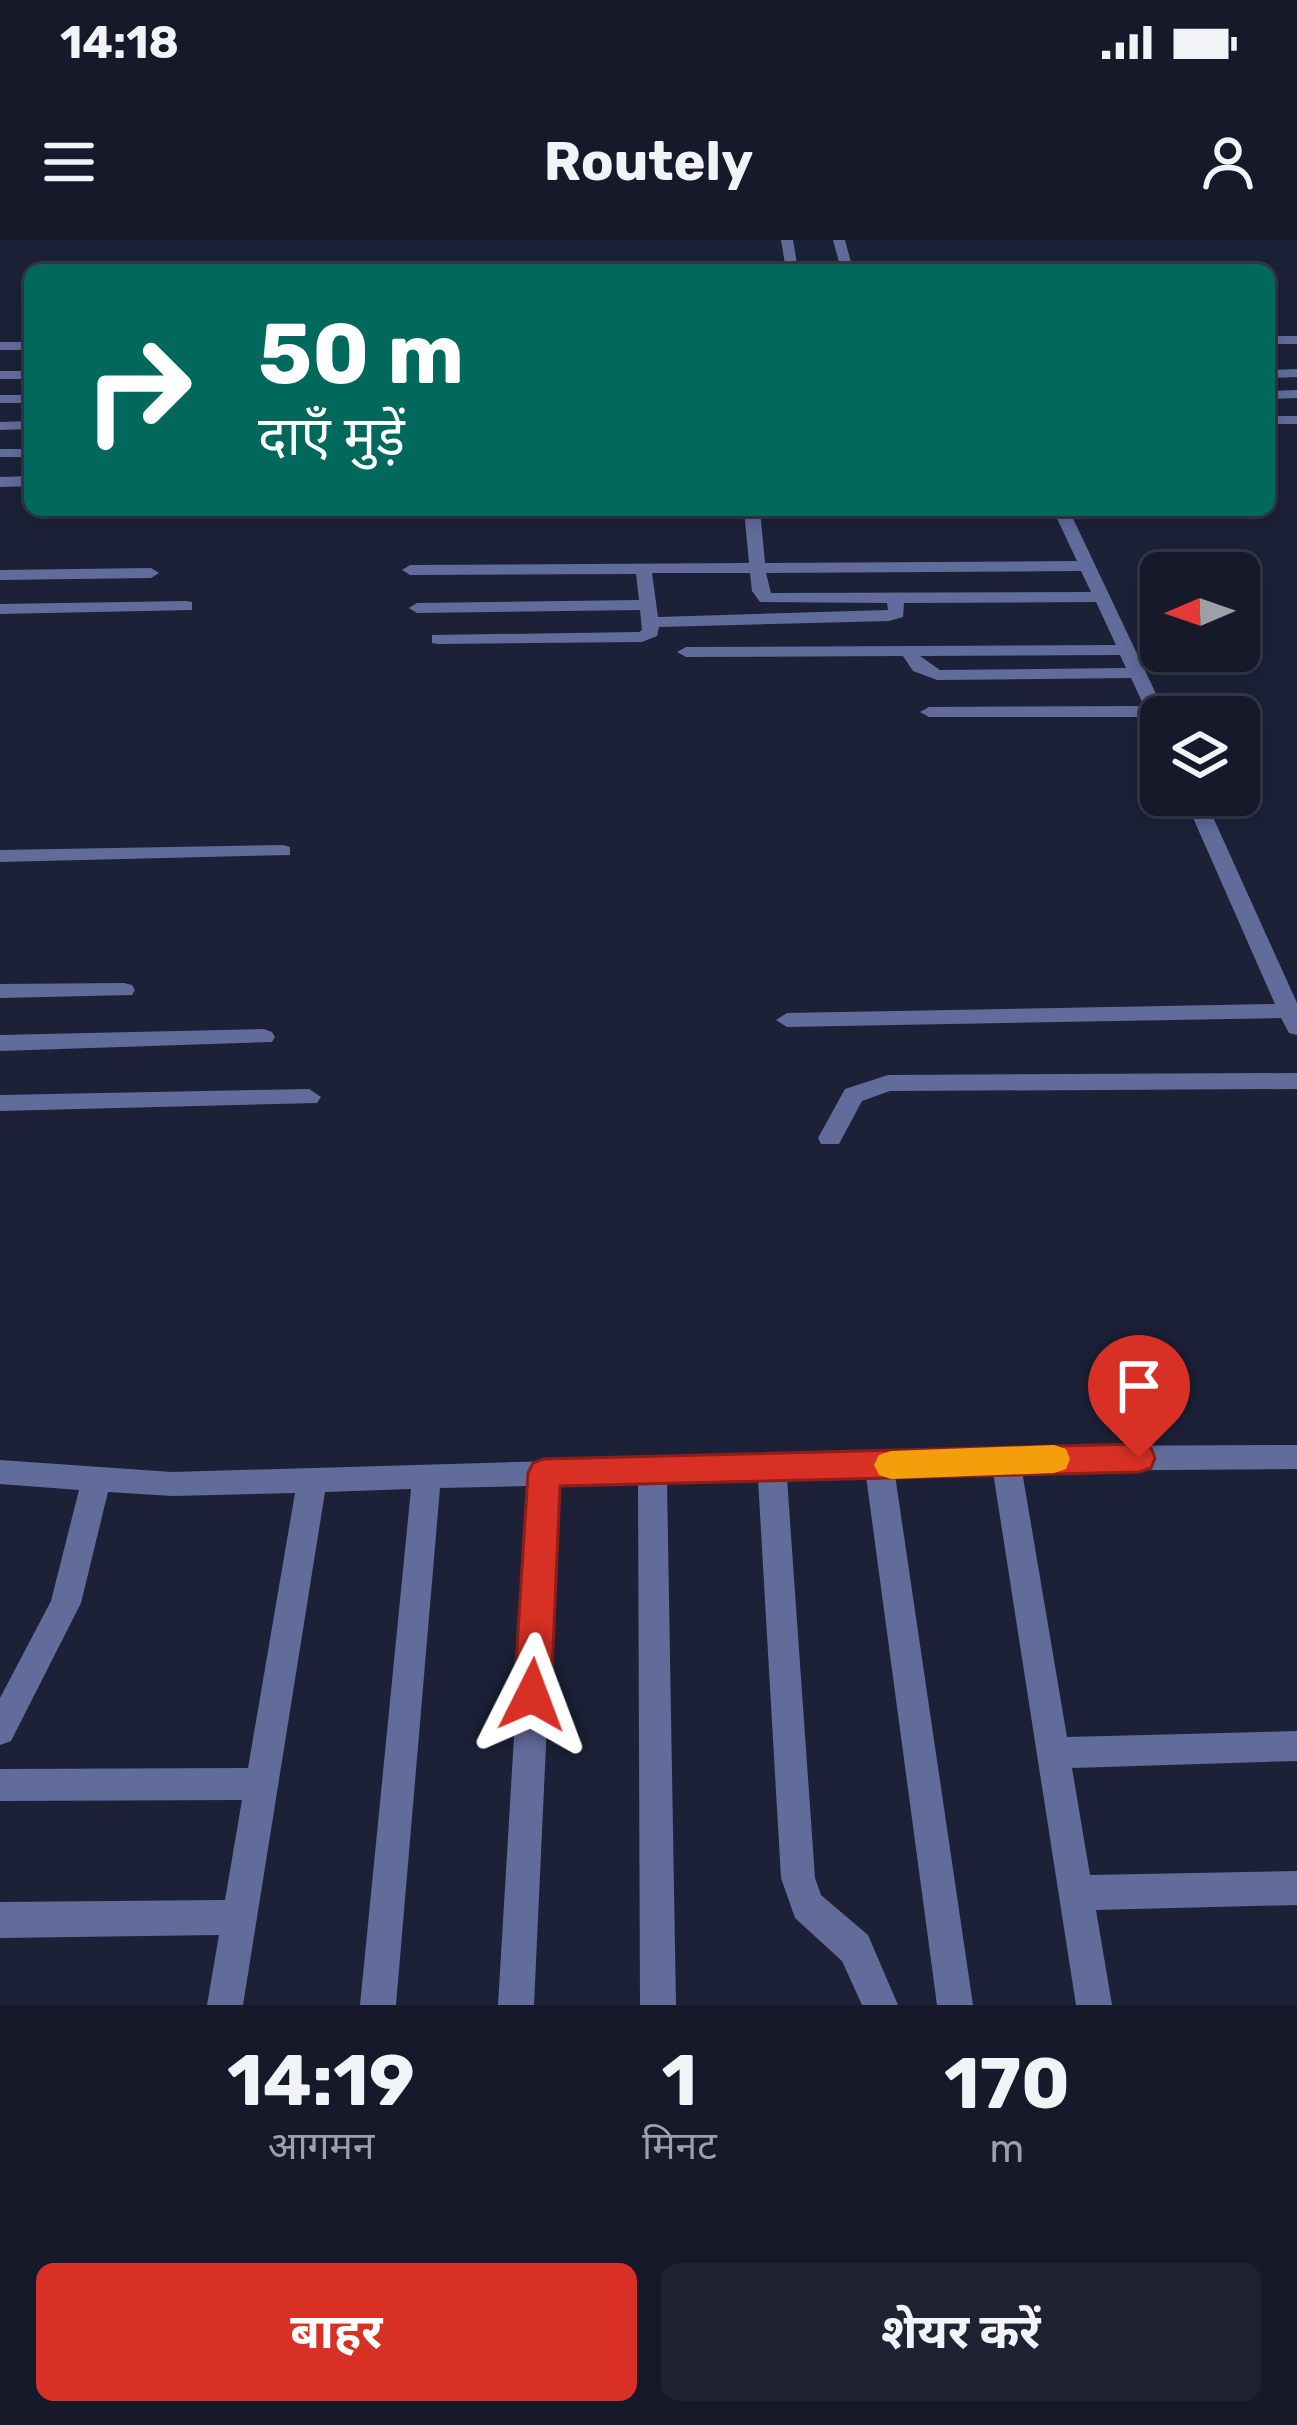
<!DOCTYPE html>
<html lang="hi">
<meta charset="utf-8">
<style>
body{margin:0;font-family:Rubik,"Noto Sans Devanagari",sans-serif;background:#1e2232;color:#f1f3f6;height:100vh;display:flex;flex-direction:column;font-size:45px;white-space:nowrap}
*{box-sizing:border-box;margin:0}
p{font-size:39px;color:#9da0a8}
.icon{flex:none;width:66px;height:66px;fill:none;stroke:currentColor;stroke-width:2;stroke-linecap:round;stroke-linejoin:round}
.map{position:relative;height:1765px;overflow:hidden}
.sheet{display:flex;flex-direction:column;background:#15192a;flex:1}
.sheet>*{flex:none}
.banner{position:absolute;left:24px;top:24px;width:1251px;height:252px;border-radius:18px;box-shadow:0 6px 18px #0003,0 0 0 3px #343847;background:#00695c;color:#fff;overflow:hidden}
.needle{width:78px;rotate:268deg}
.fabs{position:absolute;left:1140px;top:312px;display:grid;gap:24px}
.fabs a{display:grid;place-items:center;width:120px;height:120px;border-radius:18px;background:#15192a;box-shadow:0 6px 18px #0003,0 0 0 3px #343847;font-size:60px}
.pin{position:absolute;display:grid;place-items:center;width:102px;height:102px;color:#fff;margin:-123px -51px;border-radius:50% 50% 50% 0;rotate:-45deg;box-shadow:0 0 12px #0007}
.pin .icon{rotate:45deg}
.me{position:absolute;width:132px;margin:-66px;rotate:3deg;stroke-linejoin:round;filter:drop-shadow(0 0 9px #0008)}
.turn{display:flex;align-items:center;gap:42px;height:252px;padding:0 36px;font-size:54px}
.turn .icon{width:156px;height:156px;stroke-width:2.5}
.turn b{display:block;font-size:84px;line-height:102px}
.eta{display:flex;justify-content:space-evenly;align-items:center;height:204px;text-align:center}
.eta b{font-size:72px;font-weight:700;line-height:84px}
.cta{display:flex;gap:24px;margin-top:auto;padding:24px 36px}
.cta a{flex:1;height:138px;border-radius:18px;background:#d93025;color:#fff;font-size:48px;font-weight:700;line-height:138px;text-align:center}
.cta a+a{background:#1e2232;color:#f1f3f6}
.status{display:flex;justify-content:space-between;align-items:center;height:84px;padding:0 60px;background:#15192a;direction:ltr}
.status svg{height:33px;fill:currentColor}
header{display:flex;justify-content:space-between;align-items:center;height:156px;padding:0 36px;background:#15192a;font-size:54px;font-weight:700}
.map>svg:first-child{display:block}
.lines{fill:none;stroke-linecap:round;stroke-linejoin:round}
.minor{fill:#616c9a;fill-rule:evenodd}
.route{fill:#d93025;stroke:#8d1f18;stroke-width:3}
.slow{fill:#f59e0b}
</style>
<div class="status"><b>14:18</b><svg viewBox="0 0 49 12"><path d="M0 12V9h3v3zM5 12V6h3v6zM10 12V3h3v9zM15 12V0h3v12zM26 1h20v11H26zM47 4h2v5h-2z"/></svg></div>
<header><svg class="icon" aria-label="menu" viewBox="0 0 24 24"><path d="M4 6h16M4 12h16M4 18h16"/></svg>Routely<svg class="icon" aria-label="person" viewBox="0 0 24 24"><circle cx="12" cy="8" r="4"/><path d="M4 21q1-7 8-7t8 7"/></svg></header>
<div class="map">
<svg width="1297" height="1765" viewBox="0 0 1297 1765">
<rect width="100%" height="100%" fill="#1c2138"/>
<g class="lines">
<g class="minor">
<polygon points="781,0 793,0 798,30 786,30"/>
<polygon points="833,0 845,0 853,30 841,30"/>
<rect x="1269" y="96" width="28" height="8"/>
<rect x="0" y="102" width="30" height="8"/>
<polygon points="1297,129 1297,137 1269,138 1269,130"/>
<rect x="0" y="131" width="30" height="8"/>
<polygon points="1297,150 1297,158 1269,159 1269,151"/>
<rect x="0" y="155" width="30" height="8"/>
<rect x="1269" y="176" width="28" height="8"/>
<polygon points="30,181 30,189 0,190 0,182"/>
<rect x="0" y="209" width="30" height="8"/>
<polygon points="30,236 30,246 0,247 0,237"/>
<path d="M744 270H760L765 323 1077 321 1053 270H1069L1167 477H1161V489L1154 487 1149 477H929L920 472 929 467 1144 466 1131 438 937 440 913 431 903 416 686 417 677 412 686 407 1116 405 1096 362 904 363 903 377 889 381 659 387 657 396 642 402 438 404 432 403V395L639 392 642 390 640 370 417 373 409 368 417 363 639 360 636 334 410 335 402 330 410 325 749 323ZM1081 331 1091 352 771 353 766 333ZM652 333H750L752 351 760 362 887 363 888 370 658 377ZM1120 415 1126 428 940 430 920 416Z"/>
<polygon points="0,330 151,328 159,333 151,338 0,340"/>
<polygon points="186,361 192,362 192,370 0,374 0,364"/>
<polygon points="1183,555 1203,555 1297,763 1297,795 1289,793 1281,778 787,787 776,780 787,773 1275,764"/>
<polygon points="283,605 290,607 290,615 0,622 0,610"/>
<polygon points="124,743 132,745 135,750 132,755 0,758 0,744"/>
<polygon points="264,789 272,792 275,797 272,802 0,811 0,795"/>
<polygon points="1297,833 1297,849 890,851 862,861 839,904 821,904 818,898 845,849 888,835"/>
<polygon points="309,849 321,857 317,863 0,871 0,855"/>
<polygon points="1297,1205 1297,1229 1022,1231 1067,1497 1297,1491 1297,1521 1072,1528 1090,1635 1297,1631 1297,1665 1096,1670 1112,1765 1076,1765 993,1232 895,1235 973,1765 937,1765 866,1236 787,1238 815,1638 821,1655 868,1695 898,1765 862,1765 842,1721 795,1678 781,1638 758,1239 667,1242 676,1765 640,1765 638,1243 558,1245 534,1765 498,1765 529,1246 440,1248 396,1765 360,1765 411,1249 325,1252 243,1765 207,1765 219,1695 0,1698 0,1662 225,1660 242,1560 0,1561 0,1529 248,1528 295,1253 172,1256 108,1252 81,1363 11,1501 0,1505 0,1458 51,1361 79,1250 0,1244 0,1220 172,1232 1075,1206"/>
</g>
</g>
<polygon class="route" points="1139,1204 1151,1208 1155,1218 1151,1228 1139,1232 560,1246 551,1455 545,1467 532,1472 520,1467 514,1455 528,1233 533,1223 544,1219"/>
<polygon class="slow" points="1054,1205 1066,1209 1070,1219 1066,1229 1054,1233 891,1239 879,1235 874,1225 879,1215 891,1211"/>
</svg>
<div class="fabs">
<a><svg class="needle" viewBox="-14 -14 28 28"><path d="M0-13l5 13h-10z" fill="#e53935"/><path d="M0 13l5-13h-10z" fill="#9da0a8"/></svg></a>
<a><svg class="icon" aria-label="layers" viewBox="0 0 24 24"><path d="M12 4l9 5-9 5-9-5zM3 14l9 5 9-5"/></svg></a>
</div>
<div class="pin" style="left:1139px;top:1218px;background:#d93025"><svg class="icon" aria-label="arrive" viewBox="0 0 24 24"><path d="M6 21V4h12l-3 4 3 4H6"/></svg></div>
<svg class="me" style="left:532px;top:1455px" viewBox="-20 -20 40 40"><path d="M0-17L14 15 0 8-14 15z" fill="#d93025" stroke="#fff" stroke-width="4"/></svg>
<div class="banner">
<div class="turn"><svg class="icon" aria-label="right" viewBox="0 0 24 24"><path d="M7 20v-9h11M14 6l5 5-5 5"/></svg><div><b>50 m</b>दाएँ मुड़ें</div></div>
</div>
</div>
<section class="sheet">
<div class="eta">
<div><b>14:19</b><p>आगमन</p></div>
<div><b>1</b><p>मिनट</p></div>
<div><b>170</b><p>m</p></div>
</div>
<div class="cta"><a>बाहर</a><a>शेयर करें</a></div>
</section>
